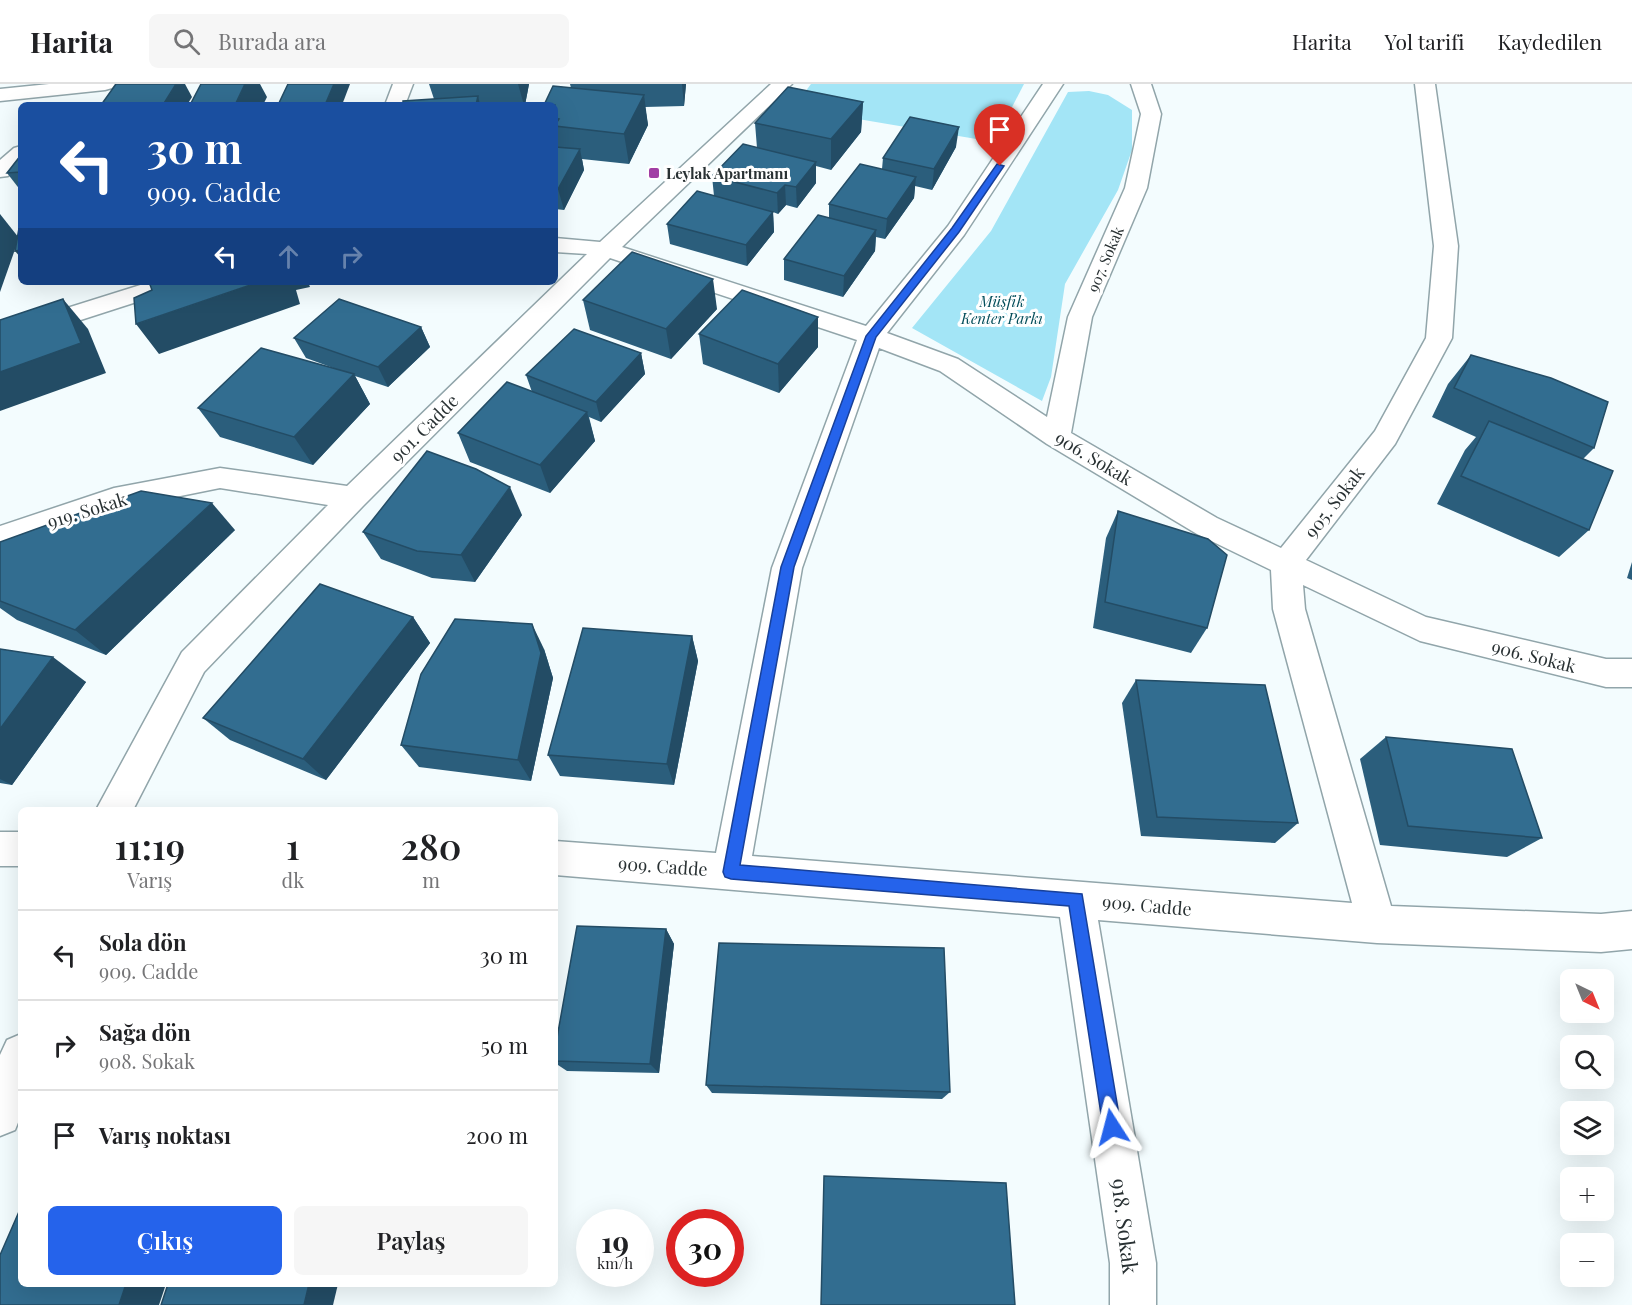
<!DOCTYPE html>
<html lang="tr">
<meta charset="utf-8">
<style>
body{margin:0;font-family:"Playfair Display",serif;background:#f6f6f6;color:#202124;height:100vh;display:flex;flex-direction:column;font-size:22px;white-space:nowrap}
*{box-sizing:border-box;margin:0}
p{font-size:20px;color:#757577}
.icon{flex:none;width:33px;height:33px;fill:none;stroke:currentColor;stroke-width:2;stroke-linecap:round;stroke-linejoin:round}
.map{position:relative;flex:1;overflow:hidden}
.side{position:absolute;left:18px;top:723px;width:540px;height:480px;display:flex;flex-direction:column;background:#fff;border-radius:9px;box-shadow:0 6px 24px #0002}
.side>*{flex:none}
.banner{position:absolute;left:18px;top:18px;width:540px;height:183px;border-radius:9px;box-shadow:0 6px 24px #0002;background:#1a4fa0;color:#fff;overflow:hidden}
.needle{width:39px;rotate:137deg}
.tools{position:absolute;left:1560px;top:885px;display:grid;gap:12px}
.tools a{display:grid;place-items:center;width:54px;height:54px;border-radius:9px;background:#fff;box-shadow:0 6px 24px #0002;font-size:30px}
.speed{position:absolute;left:576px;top:1125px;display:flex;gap:12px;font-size:30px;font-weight:700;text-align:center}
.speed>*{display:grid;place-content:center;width:78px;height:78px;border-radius:50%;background:#fff;box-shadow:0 6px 24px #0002;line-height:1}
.speed small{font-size:15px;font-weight:400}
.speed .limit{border:9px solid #d22;background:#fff;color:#111}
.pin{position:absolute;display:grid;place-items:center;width:51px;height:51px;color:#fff;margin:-62px -26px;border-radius:50% 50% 50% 0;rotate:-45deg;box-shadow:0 0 6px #0007}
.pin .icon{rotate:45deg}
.me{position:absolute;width:66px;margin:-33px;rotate:351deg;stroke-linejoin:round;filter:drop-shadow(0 0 4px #0008)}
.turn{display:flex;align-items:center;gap:21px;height:126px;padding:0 30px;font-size:27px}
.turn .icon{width:78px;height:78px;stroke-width:2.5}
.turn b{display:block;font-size:42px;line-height:51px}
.lanes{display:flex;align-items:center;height:57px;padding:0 30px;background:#0003;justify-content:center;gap:30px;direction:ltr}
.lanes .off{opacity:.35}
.eta{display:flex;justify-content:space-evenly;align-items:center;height:102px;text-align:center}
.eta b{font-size:36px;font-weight:600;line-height:42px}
.button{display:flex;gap:12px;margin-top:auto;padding:12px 30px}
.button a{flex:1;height:69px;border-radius:9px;background:#2563eb;color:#fff;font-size:24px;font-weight:600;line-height:69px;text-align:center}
.button a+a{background:#f6f6f6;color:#202124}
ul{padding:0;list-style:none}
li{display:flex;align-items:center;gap:18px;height:90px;padding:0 30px;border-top:2px solid #e0e0e0}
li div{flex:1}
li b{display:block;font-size:22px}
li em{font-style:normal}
header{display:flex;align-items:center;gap:36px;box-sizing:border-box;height:84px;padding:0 30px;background:#fff;border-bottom:2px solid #e0e0e0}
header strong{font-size:28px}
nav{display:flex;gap:33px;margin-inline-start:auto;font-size:21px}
.search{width:420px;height:54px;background:#f6f6f6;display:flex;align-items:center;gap:15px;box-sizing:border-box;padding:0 21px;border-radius:9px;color:#757577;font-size:22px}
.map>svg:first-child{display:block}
.green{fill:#a3e5f6}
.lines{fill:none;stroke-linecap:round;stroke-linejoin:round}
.minor-casing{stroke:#91a5aa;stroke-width:3}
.minor{fill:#fff;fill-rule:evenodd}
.wall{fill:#2b5e7c}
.shaded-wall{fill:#234c65}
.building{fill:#326d90;stroke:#234c65;stroke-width:1.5}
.route{fill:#2563eb;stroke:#184099;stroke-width:1.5}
.poi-dot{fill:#a13ea4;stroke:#fff;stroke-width:2}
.labels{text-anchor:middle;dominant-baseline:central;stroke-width:6;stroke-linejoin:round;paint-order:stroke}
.far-poi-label{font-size:15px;font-weight:bold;fill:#293133;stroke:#fff;text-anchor:start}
.far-street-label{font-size:15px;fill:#293133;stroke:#fff}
.far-park-label{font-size:15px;font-style:italic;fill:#044e5b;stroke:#fff}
.street-label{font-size:18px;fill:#293133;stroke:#fff}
.near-street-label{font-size:21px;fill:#293133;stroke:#fff}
</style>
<header>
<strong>Harita</strong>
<div class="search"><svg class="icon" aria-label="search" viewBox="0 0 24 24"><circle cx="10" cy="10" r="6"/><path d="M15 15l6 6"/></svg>Burada ara</div>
<nav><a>Harita</a><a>Yol tarifi</a><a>Kaydedilen</a></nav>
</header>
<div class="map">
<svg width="1632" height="1221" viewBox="0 0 1632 1221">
<rect width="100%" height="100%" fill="#f3fcfe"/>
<g class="green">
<polygon points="811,0 1024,0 994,58 793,24"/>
<polygon points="1089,7 1108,11 1132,26 1132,66 1118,106 1065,200 1051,293 1042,317 912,244 991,147 1068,8"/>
</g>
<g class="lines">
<g class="minor-casing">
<g id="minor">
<polygon points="49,0 115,0 112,4 105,6 0,17 0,5"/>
<polygon points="393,0 413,0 405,21 385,21"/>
<path d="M771 0H792L622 163 866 242 948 142 1043 0H1063L964 151 887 249 958 275 1047 333 1068 233 1125 104 1141 30 1131 0H1151L1161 30 1147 104 1092 233 1071 349 1217 434 1281 464 1375 347 1426 254 1434 162 1415 0H1435L1458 162 1452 254 1395 360 1306 476 1426 533 1606 575H1632V603H1606L1420 557 1303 501 1305 525 1391 822 1601 830 1632 827V865L1601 868 1377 859 1098 836 1156 1179V1221H1110V1179L1060 833 555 791V757L716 769 772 484 857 256 610 174 363 422 204 588 133 726H96L182 568 328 421 220 404 116 425 0 464V442L114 404 220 384 347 402 587 170 555 168V154L600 158ZM879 264 940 287 1047 360 1197 450 1271 486 1273 525 1352 819 752 772 802 484Z"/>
<polygon points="21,62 21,79 8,92 0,93 0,76 14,64"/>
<polygon points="150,198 187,198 183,203 0,262 0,245"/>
<rect x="0" y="748" width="21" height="34"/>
<polygon points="21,950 21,1031 15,1046 0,1052 0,971 7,956"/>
</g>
</g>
<use href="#minor" class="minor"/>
</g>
<g class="wall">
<polygon points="429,0 529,0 525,21 403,21 434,15"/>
<polygon points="570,0 686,0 684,22 645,23 648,41 629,80 582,75 584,86 564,126 555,125 555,21 571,4"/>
<polygon points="863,18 861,48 831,86 816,82 816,99 797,124 786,121 778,130 773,128 774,148 747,182 670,160 667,140 714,112 712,92 757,64 755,39"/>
<polygon points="956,63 932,106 915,102 914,114 885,155 876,153 875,167 843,213 784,196 784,175 829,134 829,120 882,85 883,74"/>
<polygon points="21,71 21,107 7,89"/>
<polygon points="583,216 717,225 671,275 590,246"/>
<polygon points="421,243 430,263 388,303 355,292 370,320 313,381 220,353 198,324 336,285 306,274 294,254"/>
<polygon points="699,250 818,263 779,309 703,280"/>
<polygon points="641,269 645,290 601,338 589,333 595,357 550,409 470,378 458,349 532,308 526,291"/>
<polygon points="1471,271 1594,364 1583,375 1589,446 1559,473 1437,420 1465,366 1476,353 1432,333 1448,300"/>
<polygon points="1118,427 1207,544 1191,569 1093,544 1106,454"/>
<polygon points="522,431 475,498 432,494 381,475 363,448"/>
<polygon points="235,446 106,571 17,536 0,524 0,458"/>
<polygon points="1632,478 1632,496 1627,494"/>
<polygon points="413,533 430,559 326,696 230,656 203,634"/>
<polygon points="692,552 698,577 674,701 560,692 548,671"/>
<polygon points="0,565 86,598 12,701 0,699"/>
<polygon points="544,565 553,594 531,697 419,683 401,661"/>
<polygon points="1136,596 1298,739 1275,759 1141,752 1122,619"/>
<polygon points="1386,653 1542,754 1507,773 1380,761 1360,675"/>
<polygon points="666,845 674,860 659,989 567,987 555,979 555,965"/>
<polygon points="706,1001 950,1008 942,1015 712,1009"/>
</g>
<g class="shaded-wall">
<polygon points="176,0 185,0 192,13 187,21 163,21"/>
<polygon points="245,0 260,0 267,13 263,21 235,21"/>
<polygon points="334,0 350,0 342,21 325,21"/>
<polygon points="518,0 529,0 525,21 524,21"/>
<polygon points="682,0 686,0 684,22"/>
<polygon points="644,11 648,41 629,80 624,50"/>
<polygon points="478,12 480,21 476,21"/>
<polygon points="863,18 861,48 831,86 831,55"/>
<polygon points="959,43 956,63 932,106 934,85"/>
<polygon points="580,65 584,86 564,126 558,105"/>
<polygon points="816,78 816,99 797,124 796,103"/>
<polygon points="916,93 914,114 885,155 887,135"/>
<polygon points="785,101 786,121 778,130 777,109"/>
<polygon points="773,128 774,148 747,182 746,161"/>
<polygon points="0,130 19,154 0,208"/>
<polygon points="876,146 875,167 843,213 844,192"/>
<polygon points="21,166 21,174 15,167"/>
<polygon points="713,195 717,225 671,275 666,245"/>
<polygon points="259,198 308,198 310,203 296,206 300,220 159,270 136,240"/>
<polygon points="63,215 88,245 106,289 0,327 0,288"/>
<polygon points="818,233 818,263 779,309 778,280"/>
<polygon points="421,243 430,263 388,303 378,283"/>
<polygon points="641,269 645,290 601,338 596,318"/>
<polygon points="354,290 370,320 313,381 294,353"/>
<polygon points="587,328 595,357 550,409 540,381"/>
<polygon points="510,403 522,431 475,498 461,471"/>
<polygon points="212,419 235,446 106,571 75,546"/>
<polygon points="413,533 430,559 326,696 303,675"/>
<polygon points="532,540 544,565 553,594 531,697 518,676"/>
<polygon points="692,552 698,577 674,701 667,680"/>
<polygon points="53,573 86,598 12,701 0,695 0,645"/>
<polygon points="666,845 674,860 659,989 650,980"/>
<polygon points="126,1200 166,1200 159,1221 119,1221"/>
<polygon points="309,1200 338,1200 333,1221 304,1221"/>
</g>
<g class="building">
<polygon points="116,0 176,0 163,21 101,21"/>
<polygon points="201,0 245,0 235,21 190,21"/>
<polygon points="288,0 334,0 325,21 278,21"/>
<polygon points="553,2 644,11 624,50 555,42 555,41 559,35 555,34 555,21 544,21"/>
<polygon points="788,3 863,18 831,55 755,39"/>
<polygon points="478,12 476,21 403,21 403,17"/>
<polygon points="910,33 959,43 934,85 883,74"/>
<polygon points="743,60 816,78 796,103 785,101 777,109 712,92"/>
<polygon points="555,63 580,65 558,105 555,105"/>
<polygon points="21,71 21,88 7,89"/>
<polygon points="860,80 916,93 887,135 829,120"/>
<polygon points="697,107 773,128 746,161 667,140"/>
<polygon points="818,131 876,146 844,192 784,175"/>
<polygon points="21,133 21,166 15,167"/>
<polygon points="632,168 713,195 666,245 583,216"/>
<polygon points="149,198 259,198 136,240 134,214 152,206"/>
<polygon points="742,206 818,233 778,280 699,250"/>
<polygon points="63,215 81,259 0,288 0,236"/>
<polygon points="339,215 421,243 378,283 294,254"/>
<polygon points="574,245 641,269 596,318 526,291"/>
<polygon points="261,264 354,290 294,353 198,324"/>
<polygon points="1471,271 1551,294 1608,318 1594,364 1454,304"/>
<polygon points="507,298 587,328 540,381 458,349"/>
<polygon points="1489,337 1613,387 1589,446 1461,392"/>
<polygon points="427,367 476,385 510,403 461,471 417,467 363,448"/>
<polygon points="141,407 212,419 75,546 0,517 0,458"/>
<polygon points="1118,427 1208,455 1227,471 1207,544 1105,518"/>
<polygon points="320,500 413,533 303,675 203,634"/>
<polygon points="455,535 532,540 541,569 518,676 401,661 421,590"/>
<polygon points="583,544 692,552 667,680 548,671"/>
<polygon points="0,565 53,573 0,645"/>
<polygon points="1136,596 1265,601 1298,739 1157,733"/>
<polygon points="1386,653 1512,665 1542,754 1408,742"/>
<polygon points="577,842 666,845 650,980 555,977 555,965"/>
<polygon points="719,859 944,864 950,1008 706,1001"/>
<polygon points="824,1092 1006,1099 1015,1221 821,1221"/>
<polygon points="21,1123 21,1200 126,1200 119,1221 0,1221 0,1171"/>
<polygon points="168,1200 309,1200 304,1221 161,1221"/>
</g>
<polygon class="route" points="997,80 1004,82 959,148 876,253 794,483 740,781 1082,810 1121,1043 1118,1049 1112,1052 1106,1049 1103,1043 1069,822 731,795 725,793 723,788 781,483 866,252 952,144"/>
<rect class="poi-dot" x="648" y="83" width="12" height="12" rx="3"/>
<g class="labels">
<g class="far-poi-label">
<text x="666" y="89">Leylak Apartmanı</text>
</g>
<g class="far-street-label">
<text transform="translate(1105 175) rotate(-67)">907. Sokak</text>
</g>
<g class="far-park-label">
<text x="1002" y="217">Müşfik<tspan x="1002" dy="17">Kenter Parkı</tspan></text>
</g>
<g class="street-label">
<text transform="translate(424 344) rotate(-45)">901. Cadde</text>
<text transform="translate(1094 374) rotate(31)">906. Sokak</text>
<text transform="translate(1334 418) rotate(-52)">905. Sokak</text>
<text transform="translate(87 426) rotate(-17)">919. Sokak</text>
<text transform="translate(1534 572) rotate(14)">906. Sokak</text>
<text transform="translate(663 782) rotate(4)">909. Cadde</text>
<text transform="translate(1147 821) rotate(5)">909. Cadde</text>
</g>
<g class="near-street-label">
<text transform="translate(1126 1142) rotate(83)">918. Sokak</text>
</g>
</g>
</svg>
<div class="tools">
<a><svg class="needle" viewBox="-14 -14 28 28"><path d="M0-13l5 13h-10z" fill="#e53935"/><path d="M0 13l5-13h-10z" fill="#757577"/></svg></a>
<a><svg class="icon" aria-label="search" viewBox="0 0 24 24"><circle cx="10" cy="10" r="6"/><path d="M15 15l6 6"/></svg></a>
<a><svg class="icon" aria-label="layers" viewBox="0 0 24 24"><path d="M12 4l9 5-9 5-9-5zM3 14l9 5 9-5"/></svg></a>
<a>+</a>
<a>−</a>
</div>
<div class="speed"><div>19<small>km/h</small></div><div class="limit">30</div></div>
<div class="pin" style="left:1000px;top:82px;background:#d93025"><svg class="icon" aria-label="arrive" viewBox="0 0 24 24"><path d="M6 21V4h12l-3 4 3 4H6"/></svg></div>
<svg class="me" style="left:1112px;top:1043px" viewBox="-20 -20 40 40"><path d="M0-17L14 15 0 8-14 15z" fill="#2563eb" stroke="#fff" stroke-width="4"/></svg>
<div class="banner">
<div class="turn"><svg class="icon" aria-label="left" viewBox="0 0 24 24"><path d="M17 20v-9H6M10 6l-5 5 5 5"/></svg><div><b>30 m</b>909. Cadde</div></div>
<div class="lanes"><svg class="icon" aria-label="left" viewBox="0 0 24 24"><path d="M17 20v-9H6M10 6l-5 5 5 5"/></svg><svg class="icon off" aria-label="ahead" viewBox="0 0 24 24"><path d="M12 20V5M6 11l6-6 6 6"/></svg><svg class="icon off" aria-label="right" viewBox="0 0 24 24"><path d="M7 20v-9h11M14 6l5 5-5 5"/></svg></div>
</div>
<section class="side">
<div class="eta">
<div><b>11:19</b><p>Varış</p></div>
<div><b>1</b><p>dk</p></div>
<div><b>280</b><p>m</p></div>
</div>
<ul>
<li><svg class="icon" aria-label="left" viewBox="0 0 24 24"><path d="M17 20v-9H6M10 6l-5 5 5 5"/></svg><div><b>Sola dön</b><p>909. Cadde</p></div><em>30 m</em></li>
<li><svg class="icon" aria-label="right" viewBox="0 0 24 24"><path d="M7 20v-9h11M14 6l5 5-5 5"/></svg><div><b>Sağa dön</b><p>908. Sokak</p></div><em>50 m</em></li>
<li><svg class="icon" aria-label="arrive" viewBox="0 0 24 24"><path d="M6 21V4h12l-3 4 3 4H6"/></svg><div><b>Varış noktası</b></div><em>200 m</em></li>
</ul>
<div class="button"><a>Çıkış</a><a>Paylaş</a></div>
</section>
</div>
